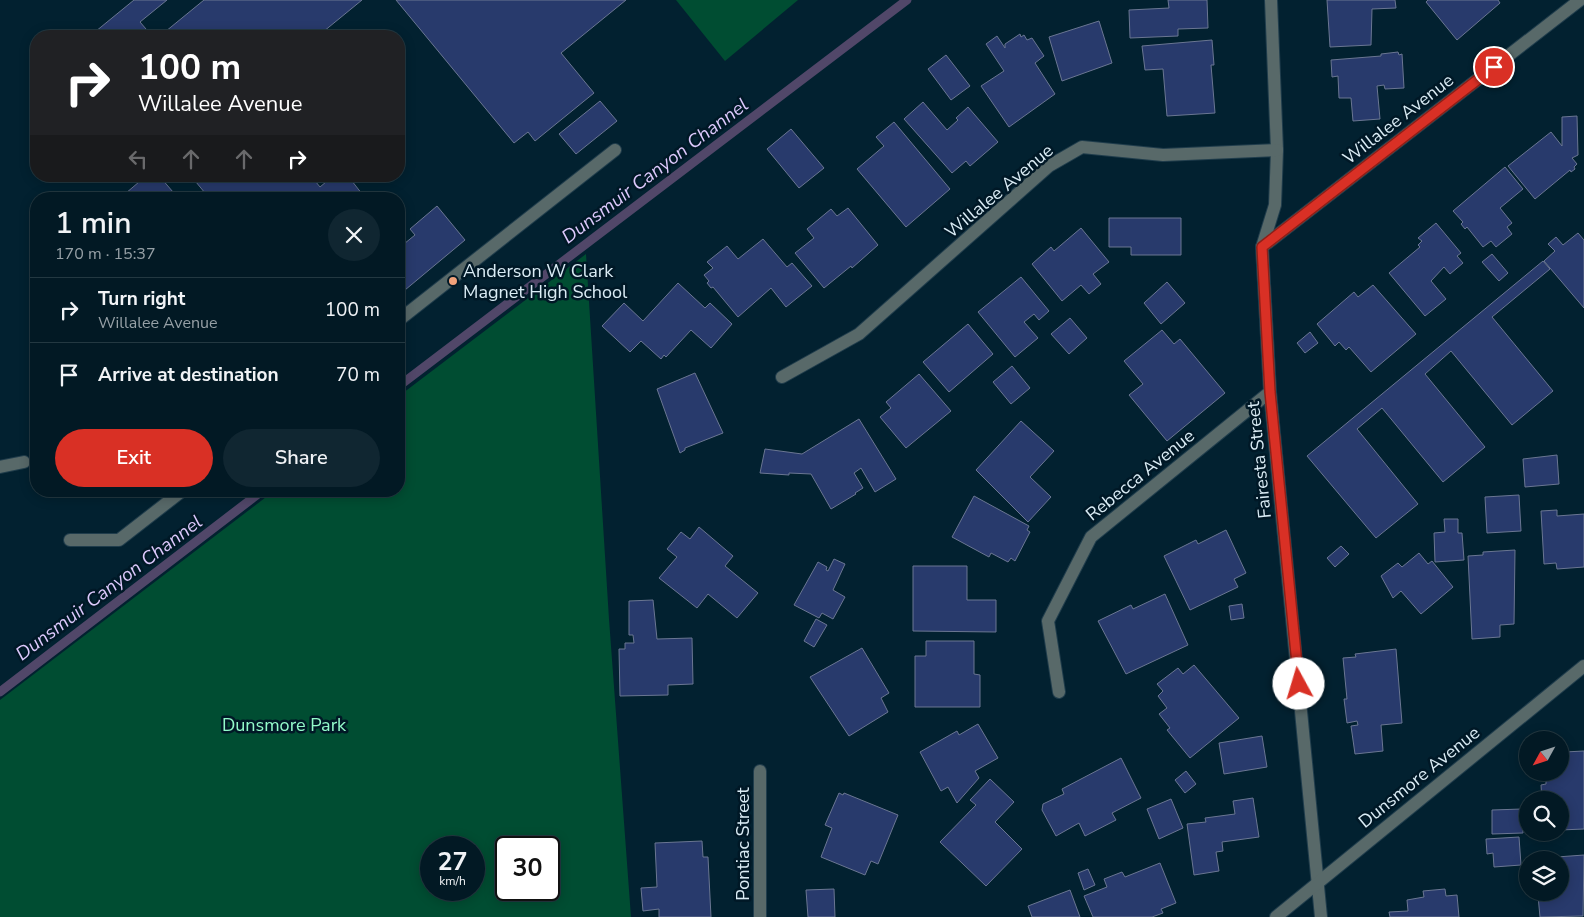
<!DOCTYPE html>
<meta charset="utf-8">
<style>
body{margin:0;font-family:"Nunito Sans",sans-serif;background:#102631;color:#f1f3f6;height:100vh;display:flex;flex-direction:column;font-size:19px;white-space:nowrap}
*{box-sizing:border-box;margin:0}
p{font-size:16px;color:#96a0a6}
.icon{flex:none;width:28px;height:28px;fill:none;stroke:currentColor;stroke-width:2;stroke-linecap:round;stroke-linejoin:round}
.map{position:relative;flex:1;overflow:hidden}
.drawer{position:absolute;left:30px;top:192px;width:375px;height:305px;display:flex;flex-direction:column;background:#021924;border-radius:20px;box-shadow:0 2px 12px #0003,0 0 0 1px #233841}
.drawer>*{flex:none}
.hud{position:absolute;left:30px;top:30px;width:375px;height:152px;border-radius:20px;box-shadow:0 2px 12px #0003,0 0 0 1px #233841;background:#202124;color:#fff;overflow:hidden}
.needle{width:32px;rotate:230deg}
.buttons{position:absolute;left:1519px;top:731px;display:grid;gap:10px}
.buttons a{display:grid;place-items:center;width:50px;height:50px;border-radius:50%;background:#021924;box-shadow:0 2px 12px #0003,0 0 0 1px #233841;font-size:25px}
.speed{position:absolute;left:420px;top:836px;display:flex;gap:10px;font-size:25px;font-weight:700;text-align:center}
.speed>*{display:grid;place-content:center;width:65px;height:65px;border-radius:50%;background:#021924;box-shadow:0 2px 12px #0003,0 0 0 1px #233841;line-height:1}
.speed small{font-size:12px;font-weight:400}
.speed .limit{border:2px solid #111;border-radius:8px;background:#fff;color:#111}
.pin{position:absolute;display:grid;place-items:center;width:42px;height:42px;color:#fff;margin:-21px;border:2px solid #fff;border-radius:50%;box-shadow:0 1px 5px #0007}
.me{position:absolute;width:55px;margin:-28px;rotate:354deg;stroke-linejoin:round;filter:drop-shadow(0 0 4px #0008)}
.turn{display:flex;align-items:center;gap:18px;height:105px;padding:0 25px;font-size:22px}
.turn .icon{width:65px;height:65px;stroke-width:2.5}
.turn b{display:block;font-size:35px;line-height:42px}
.lanes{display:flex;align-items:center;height:48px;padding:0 25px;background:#0003;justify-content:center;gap:25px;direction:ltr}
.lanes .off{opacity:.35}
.round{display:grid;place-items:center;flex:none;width:52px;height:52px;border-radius:26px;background:#102631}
.headline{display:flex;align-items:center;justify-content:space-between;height:85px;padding:0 25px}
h1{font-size:30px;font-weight:600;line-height:38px}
.button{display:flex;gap:10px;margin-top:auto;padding:10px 25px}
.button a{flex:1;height:58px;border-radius:30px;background:#d93025;color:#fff;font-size:20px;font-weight:600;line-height:58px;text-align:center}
.button a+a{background:#102631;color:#f1f3f6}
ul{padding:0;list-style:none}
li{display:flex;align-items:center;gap:15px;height:65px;padding:0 25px;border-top:1px solid #233841}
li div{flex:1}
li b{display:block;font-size:19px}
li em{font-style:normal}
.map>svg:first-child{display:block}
.green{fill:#004d32;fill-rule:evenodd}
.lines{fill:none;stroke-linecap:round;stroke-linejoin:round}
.stream{stroke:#514769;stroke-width:9}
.building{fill:#283a6c;stroke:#6a7692}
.minor-casing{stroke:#203d4c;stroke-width:14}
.minor{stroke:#586969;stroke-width:12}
.route-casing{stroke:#8d1f18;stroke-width:12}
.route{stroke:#d93025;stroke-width:9}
.poi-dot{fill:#f1a27b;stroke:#001826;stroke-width:2}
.labels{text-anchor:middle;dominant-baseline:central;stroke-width:5;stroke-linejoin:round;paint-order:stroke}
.street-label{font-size:18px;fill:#daecf5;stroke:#001826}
.poi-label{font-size:18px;fill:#daecf5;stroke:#001826;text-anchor:start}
.park-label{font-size:18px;fill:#93fbca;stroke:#001826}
.water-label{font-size:19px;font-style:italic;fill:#dcc9fc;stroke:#001826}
</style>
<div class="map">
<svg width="1584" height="917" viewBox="0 0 1584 917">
<rect width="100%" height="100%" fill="#022130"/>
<g class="green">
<polygon points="676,0 798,0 725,61"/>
<path d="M586 254 609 619 631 917H0V700L274 491H399V396ZM431 848H474V890H431ZM506 848H549V890H506Z"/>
</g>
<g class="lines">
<g class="stream">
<polyline points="399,386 907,0"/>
<polyline points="0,692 262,491"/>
</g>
</g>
<g class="building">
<polygon points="134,0 167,0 140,22 152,36 90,36"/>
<polygon points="204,0 362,0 318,36 160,36"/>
<polygon points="396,0 626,0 561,53 594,93 535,141 528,132 514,143"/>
<polygon points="1168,0 1207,0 1208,28 1178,29 1178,36 1130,38 1129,10 1169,8"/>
<polygon points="1327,0 1395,0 1396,8 1372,9 1371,45 1330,47"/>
<polygon points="1428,0 1498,0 1500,3 1457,40 1426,2"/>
<polygon points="1099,21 1112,63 1062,81 1049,37"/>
<polygon points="1020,34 1021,37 1024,35 1027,40 1032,38 1044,56 1035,63 1055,94 1009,127 981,86 1004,71 986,44 997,36 1005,48 1005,44"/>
<polygon points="1212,40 1214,65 1211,65 1215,113 1167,116 1163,69 1145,70 1142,46"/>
<polygon points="1398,52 1399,55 1402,54 1404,88 1385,89 1384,85 1377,86 1380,119 1353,121 1351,98 1339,98 1338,76 1332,77 1331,60 1381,56 1381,54"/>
<polygon points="946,55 970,86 951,100 928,69"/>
<polygon points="600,101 617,121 576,154 559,134"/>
<polygon points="923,102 947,130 958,120 956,118 968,107 998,142 970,166 966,161 952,173 904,119"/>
<polygon points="1577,116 1578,155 1572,158 1577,164 1574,167 1575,169 1571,172 1570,170 1535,199 1508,166 1551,132 1562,146 1562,117"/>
<polygon points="894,122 950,189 906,227 857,169 884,146 876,137"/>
<polygon points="791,129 824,168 799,188 767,149"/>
<polygon points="1505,167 1523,189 1500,208 1512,223 1507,227 1512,234 1496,247 1491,241 1483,247 1467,227 1465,229 1461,224 1463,222 1453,211"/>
<polygon points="146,176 163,176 161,178 179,199 119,199"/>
<polygon points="191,176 311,176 320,187 333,176 348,176 366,199 210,199"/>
<polygon points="437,206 465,240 399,295 399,248 415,235 410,229"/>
<polygon points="848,208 878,245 852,268 851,266 824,288 795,253 814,238 807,229 831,209 837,216"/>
<polygon points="1109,218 1181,218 1181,255 1131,255 1131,247 1109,247"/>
<polygon points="1436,223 1461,253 1457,256 1463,263 1450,274 1444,267 1431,281 1446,299 1425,316 1389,273 1420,247 1418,245 1422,241 1418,238"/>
<polygon points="1081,228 1109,262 1093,274 1101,284 1089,294 1081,285 1062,301 1032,264 1051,247 1054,251"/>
<polygon points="1578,233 1584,240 1584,308 1544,261 1555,251 1548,244 1556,237 1563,245"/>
<polygon points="763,239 787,267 792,263 812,286 786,307 771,288 738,317 713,287 711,288 707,283 709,281 704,275 713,268 707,262 727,246 738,259"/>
<polygon points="1492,254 1508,273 1499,281 1482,262"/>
<polygon points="1543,261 1550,269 1492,317 1553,391 1512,425 1451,351 1425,374 1485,447 1443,482 1382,408 1357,429 1418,504 1376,538 1307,456"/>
<polygon points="1021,277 1049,311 1039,320 1034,314 1024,322 1038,338 1015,357 978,312"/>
<polygon points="1167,282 1185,303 1161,324 1144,303"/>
<polygon points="678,283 705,308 710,303 732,324 711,348 691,330 666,357 664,355 661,359 641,341 630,352 602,326 624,303 643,321"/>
<polygon points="1373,285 1416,334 1371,372 1349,347 1346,350 1339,342 1335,346 1317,324 1354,292 1358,297"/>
<polygon points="1070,318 1087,338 1069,354 1051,334"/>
<polygon points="968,324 993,354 949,392 923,362"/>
<polygon points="1162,330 1174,344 1180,339 1225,393 1167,441 1129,395 1143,384 1124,361"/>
<polygon points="1310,332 1318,343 1305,353 1297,343"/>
<polygon points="1012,366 1030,388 1011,404 993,382"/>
<polygon points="695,373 723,433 685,448 685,450 680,453 657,389"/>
<polygon points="919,374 951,411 906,448 880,417 891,408 886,402"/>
<polygon points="859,419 896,479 875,492 861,468 854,473 863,488 855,493 856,494 831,509 811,474 789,473 789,475 760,473 765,449 802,454"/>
<polygon points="1021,421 1054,451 1030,477 1051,497 1028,522 976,470"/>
<polygon points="1557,455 1559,484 1525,487 1523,459"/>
<polygon points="1519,495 1521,531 1487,533 1485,497"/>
<polygon points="974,496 1029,526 1027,530 1030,532 1015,561 1011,558 1008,562 991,553 989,557 952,537"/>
<polygon points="1557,510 1557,516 1584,514 1584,567 1557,569 1556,563 1544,564 1541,511"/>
<polygon points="1444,519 1458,519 1458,533 1462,533 1464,560 1435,562 1434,533 1445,532"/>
<polygon points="699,527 733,556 725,566 758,593 737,618 708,594 697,608 659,578 677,557 667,549 681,532 690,539"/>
<polygon points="1226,530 1246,573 1234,579 1238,587 1190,610 1164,556 1196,540 1198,544"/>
<polygon points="1341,546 1349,554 1335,567 1327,558"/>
<polygon points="1515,550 1514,624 1500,625 1500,637 1472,639 1468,556 1483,555 1483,552"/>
<polygon points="1419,553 1428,564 1432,561 1453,587 1421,614 1401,591 1393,598 1381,576 1398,563 1402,567"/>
<polygon points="834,559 845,564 833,590 845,597 833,619 822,613 819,618 794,605 818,562 827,567 826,570 828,571"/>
<polygon points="913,566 967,566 967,600 996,600 996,632 913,631"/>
<polygon points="1165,594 1188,645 1126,674 1098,621 1131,605 1133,609"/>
<polygon points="653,600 657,639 692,638 693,684 668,685 668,695 620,696 619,649 625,649 625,643 634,643 633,635 629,635 629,601"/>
<polygon points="1242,604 1244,618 1231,620 1229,606"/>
<polygon points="816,619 827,625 814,647 804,641"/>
<polygon points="926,641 974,641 974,674 980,675 980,707 915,707 915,656 926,656"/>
<polygon points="862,648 889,693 881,698 888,712 849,736 810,677"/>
<polygon points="1396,649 1402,723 1381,725 1383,751 1355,754 1351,726 1358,725 1357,721 1347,723 1344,699 1347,699 1343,658 1356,657 1355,654"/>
<polygon points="1194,665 1239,718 1190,758 1167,730 1170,728 1159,714 1167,708 1158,696 1163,691 1157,684 1178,668 1183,674"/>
<polygon points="978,724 998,758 975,771 979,778 957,803 948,787 941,791 920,752 957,731 959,735"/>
<polygon points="1262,736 1267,767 1224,774 1219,743"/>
<polygon points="1584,751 1584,829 1560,830 1560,800 1542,800 1541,785 1546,784 1546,772 1560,772 1560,759 1564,759 1564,752"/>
<polygon points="1121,758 1141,798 1112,813 1116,820 1085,836 1079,823 1056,836 1042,810 1043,804 1064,794 1062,789"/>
<polygon points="1186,771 1196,784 1185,793 1175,780"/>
<polygon points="990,779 1014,802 995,822 1022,849 986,886 940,842 976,805 970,800"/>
<polygon points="839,793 843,795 844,793 898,815 878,864 871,861 865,875 821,857 832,828 825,825"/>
<polygon points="1253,798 1259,837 1222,842 1223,851 1216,852 1219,871 1194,875 1187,824 1206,822 1205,818 1235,814 1233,801"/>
<polygon points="1171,799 1183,828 1159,839 1147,809"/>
<polygon points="1522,809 1523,833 1492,834 1492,810"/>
<polygon points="1519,837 1521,865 1494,867 1493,853 1487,854 1486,839"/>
<polygon points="702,841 703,857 708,857 711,917 659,917 659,909 643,911 641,888 657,887 655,843"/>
<polygon points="1584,855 1583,916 1540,917 1538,896 1535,897 1535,892 1560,892 1560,860 1543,860 1543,858"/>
<polygon points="1160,863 1176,903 1161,909 1163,913 1152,917 1093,917 1084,896 1107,887 1104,879 1122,872 1125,877"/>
<polygon points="1088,869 1095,885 1084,890 1078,873"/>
<polygon points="834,889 835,917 808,917 806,890"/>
<polygon points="1445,889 1446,896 1457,895 1459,917 1390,917 1389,912 1408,911 1407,900 1424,897 1423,891"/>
<polygon points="1070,890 1080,917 1032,917 1028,906"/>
</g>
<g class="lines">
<g class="minor-casing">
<g id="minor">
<polyline points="1271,0 1277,150 1275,205 1262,247 1270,392 1321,917"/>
<polyline points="1262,247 1580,0"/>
<polyline points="399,320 615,150"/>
<polyline points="782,377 859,334 1049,166 1082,147 1163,155 1277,150"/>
<polyline points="0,467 24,462"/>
<polyline points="70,540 119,540 182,491"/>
<polyline points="1059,692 1048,621 1091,537 1270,392"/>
<polyline points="760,771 760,917"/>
<polyline points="1276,917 1584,666"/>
</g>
</g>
<use href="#minor" class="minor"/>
</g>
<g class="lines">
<g class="route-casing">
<polyline id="route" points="1299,684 1270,392 1262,247 1494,67"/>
</g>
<use href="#route" class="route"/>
</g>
<circle class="poi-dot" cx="453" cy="281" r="5"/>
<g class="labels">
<g class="street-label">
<text transform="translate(1398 119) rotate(-38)">Willalee Avenue</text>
<text transform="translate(999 191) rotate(-40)">Willalee Avenue</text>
<text transform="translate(1259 460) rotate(-96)">Fairesta Street</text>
<text transform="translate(1140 475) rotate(-39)">Rebecca Avenue</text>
<text transform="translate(1419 777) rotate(-39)">Dunsmore Avenue</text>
<text transform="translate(743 844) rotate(-90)">Pontiac Street</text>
</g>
<g class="poi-label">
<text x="463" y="271">Anderson W Clark<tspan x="463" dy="21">Magnet High School</tspan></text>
</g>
<g class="park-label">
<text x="284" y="725">Dunsmore Park</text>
</g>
<g class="water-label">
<text transform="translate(655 171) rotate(-37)">Dunsmuir Canyon Channel</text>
<text transform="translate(109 588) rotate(-37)">Dunsmuir Canyon Channel</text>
</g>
</g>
</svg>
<div class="buttons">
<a><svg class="needle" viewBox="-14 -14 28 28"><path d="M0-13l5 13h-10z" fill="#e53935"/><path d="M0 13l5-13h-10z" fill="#96a0a6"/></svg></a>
<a><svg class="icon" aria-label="search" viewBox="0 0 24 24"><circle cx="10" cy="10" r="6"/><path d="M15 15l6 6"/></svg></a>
<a><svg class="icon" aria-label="layers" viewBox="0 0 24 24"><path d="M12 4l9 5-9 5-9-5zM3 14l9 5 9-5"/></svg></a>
</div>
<div class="speed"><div>27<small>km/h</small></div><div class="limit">30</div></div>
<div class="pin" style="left:1494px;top:67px;background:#d93025"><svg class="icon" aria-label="arrive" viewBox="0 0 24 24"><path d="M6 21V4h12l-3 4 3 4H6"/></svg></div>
<svg class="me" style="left:1299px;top:684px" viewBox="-20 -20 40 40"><circle r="19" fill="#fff"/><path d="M0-13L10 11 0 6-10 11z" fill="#d93025"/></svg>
<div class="hud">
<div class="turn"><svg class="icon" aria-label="right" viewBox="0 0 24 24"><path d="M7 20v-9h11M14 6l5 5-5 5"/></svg><div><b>100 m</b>Willalee Avenue</div></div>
<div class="lanes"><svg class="icon off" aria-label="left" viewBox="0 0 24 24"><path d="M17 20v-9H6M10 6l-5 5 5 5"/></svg><svg class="icon off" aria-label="ahead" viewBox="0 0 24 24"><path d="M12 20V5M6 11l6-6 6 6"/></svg><svg class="icon off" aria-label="ahead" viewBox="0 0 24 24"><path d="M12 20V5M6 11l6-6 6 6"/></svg><svg class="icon" aria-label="right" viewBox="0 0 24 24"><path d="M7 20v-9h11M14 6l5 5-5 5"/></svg></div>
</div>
<section class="drawer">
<div class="headline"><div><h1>1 min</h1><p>170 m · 15:37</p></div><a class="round"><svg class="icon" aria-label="close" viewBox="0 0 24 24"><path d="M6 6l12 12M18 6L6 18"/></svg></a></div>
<ul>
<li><svg class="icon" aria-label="right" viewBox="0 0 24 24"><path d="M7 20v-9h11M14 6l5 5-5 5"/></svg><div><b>Turn right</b><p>Willalee Avenue</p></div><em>100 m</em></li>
<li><svg class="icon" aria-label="arrive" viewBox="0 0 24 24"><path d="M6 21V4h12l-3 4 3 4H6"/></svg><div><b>Arrive at destination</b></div><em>70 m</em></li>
</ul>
<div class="button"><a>Exit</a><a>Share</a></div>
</section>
</div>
